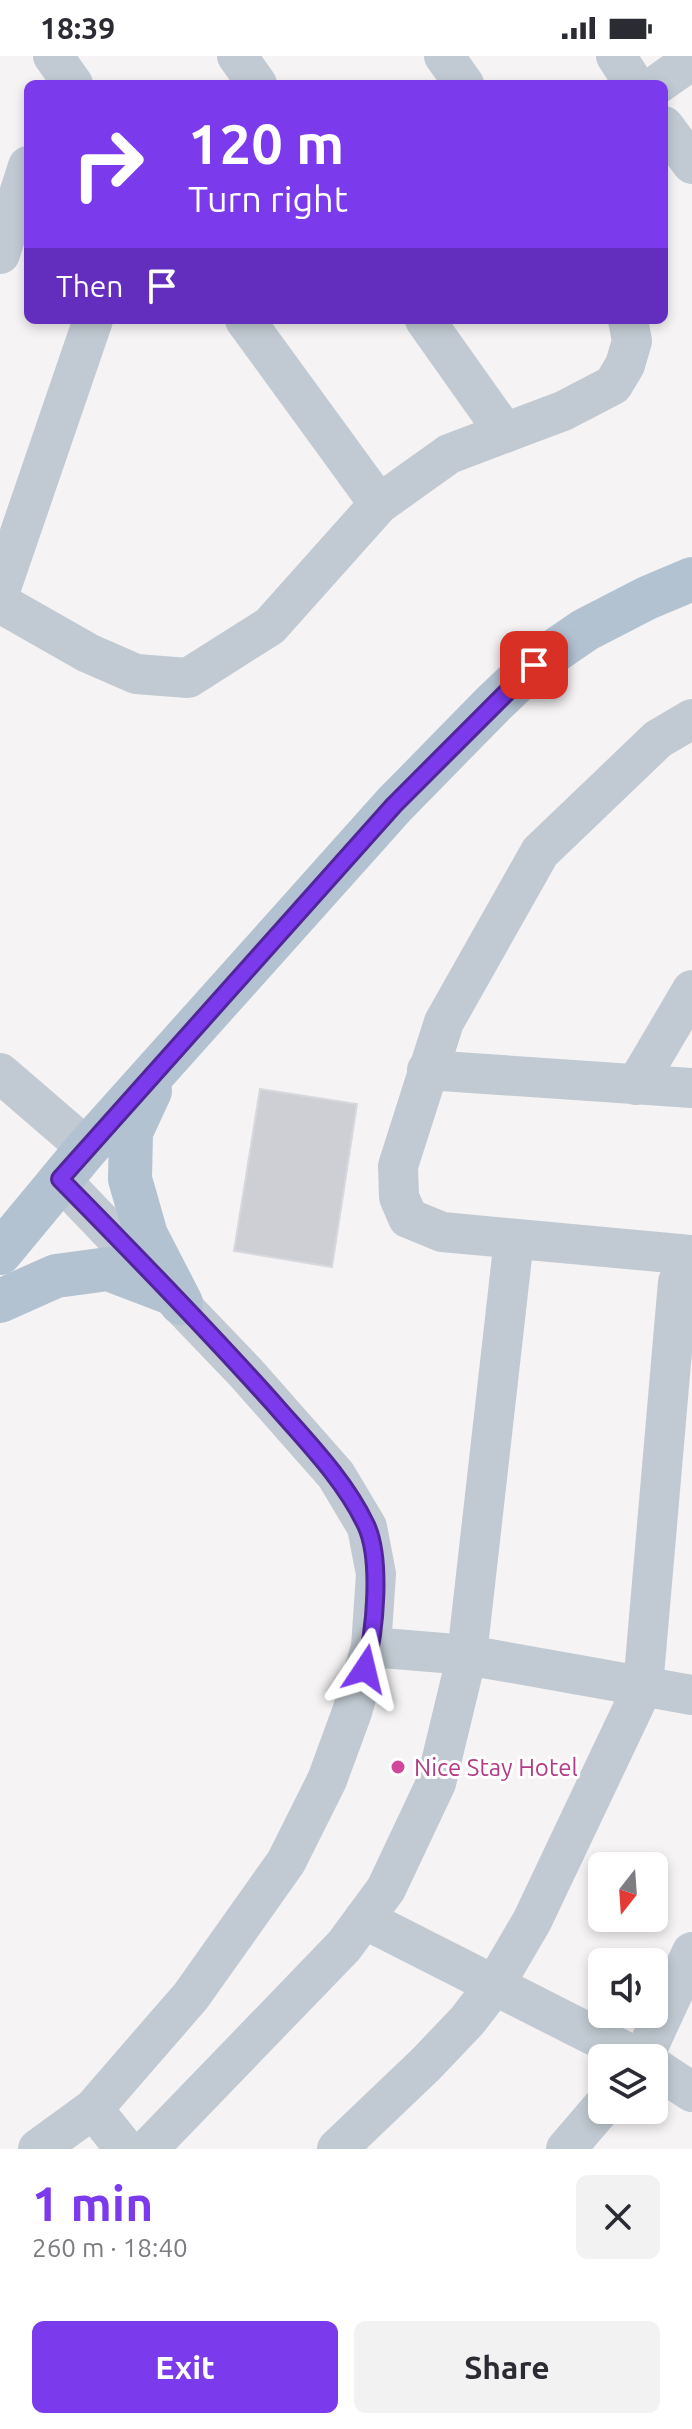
<!DOCTYPE html>
<meta charset="utf-8">
<style>
body{margin:0;font-family:Ubuntu,sans-serif;background:#f2f2f3;color:#2b2b33;height:100vh;display:flex;flex-direction:column;font-size:30px;white-space:nowrap}
*{box-sizing:border-box;margin:0}
p{font-size:26px;color:#7c7c81}
.icon{flex:none;width:44px;height:44px;fill:none;stroke:currentColor;stroke-width:2;stroke-linecap:round;stroke-linejoin:round}
.map{position:relative;height:2093px;overflow:hidden}
.side{display:flex;flex-direction:column;background:#fff;flex:1}
.side>*{flex:none}
.top-card{position:absolute;left:24px;top:24px;width:644px;height:244px;border-radius:12px;box-shadow:0 4px 12px #0003;background:#7c3aed;color:#fff;overflow:hidden}
.needle{width:52px;rotate:197deg}
.controls{position:absolute;left:588px;top:1796px;display:grid;gap:16px}
.controls a{display:grid;place-items:center;width:80px;height:80px;border-radius:12px;background:#fff;box-shadow:0 4px 12px #0003;font-size:40px}
.pin{position:absolute;display:grid;place-items:center;width:68px;height:68px;color:#fff;margin:-34px;border-radius:16px;box-shadow:0 4px 12px #0006}
.me{position:absolute;width:88px;margin:-44px;rotate:10deg;stroke-linejoin:round;filter:drop-shadow(0 0 6px #0008)}
.turn{display:flex;align-items:center;gap:28px;height:168px;padding:0 32px;font-size:36px}
.turn .icon{width:104px;height:104px;stroke-width:2.5}
.turn b{display:block;font-size:56px;line-height:68px}
.then{display:flex;align-items:center;height:76px;padding:0 32px;background:#0003;gap:16px;font-size:30px}
.round{display:grid;place-items:center;flex:none;width:84px;height:84px;border-radius:12px;background:#f2f2f3}
.overview{display:flex;align-items:center;justify-content:space-between;height:136px;padding:0 32px}
h1{font-size:48px;font-weight:700;line-height:60px;color:#7c3aed}
.cta{display:flex;gap:16px;margin-top:auto;padding:16px 32px}
.cta a{flex:1;height:92px;border-radius:12px;background:#7c3aed;color:#fff;font-size:32px;font-weight:700;line-height:92px;text-align:center}
.cta a+a{background:#f2f2f3;color:#2b2b33}
.status{display:flex;justify-content:space-between;align-items:center;height:56px;padding:0 40px;background:#fff;direction:ltr}
.status svg{height:22px;fill:currentColor}
.map>svg:first-child{display:block}
.building{fill:#cdcfd5;stroke:#d7d9de;stroke-width:2}
.lines{fill:none;stroke-linecap:round;stroke-linejoin:round}
.minor{stroke:#c1cad2;stroke-width:40}
.major{stroke:#b3c2d1;stroke-width:44}
.route-casing{stroke:#51269a;stroke-width:20}
.route{stroke:#7c3aed;stroke-width:14}
.hotel-dot{fill:#d1479c;stroke:#fff;stroke-width:3}
.labels{text-anchor:middle;dominant-baseline:central;stroke-width:6;stroke-linejoin:round;paint-order:stroke}
.hotel-label{font-size:24px;fill:#b23c85;stroke:#fff;text-anchor:start}
</style>
<div class="status"><b>18:39</b><svg viewBox="0 0 49 12"><path d="M0 12V9h3v3zM5 12V6h3v6zM10 12V3h3v9zM15 12V0h3v12zM26 1h20v11H26zM47 4h2v5h-2z"/></svg></div>
<div class="map">
<svg width="692" height="2093" viewBox="0 0 692 2093">
<rect width="100%" height="100%" fill="#f5f3f3"/>
<polygon class="building" points="260,1033 357,1048 332,1211 234,1195"/>
<g class="lines">
<g class="minor">
<polyline points="53,0 73,28"/>
<polyline points="237,0 257,28"/>
<polyline points="444,0 464,28"/>
<polyline points="616,0 634,28"/>
<polyline points="658,28 692,4"/>
<polyline points="664,70 692,108"/>
<polyline points="0,198 28,110"/>
<polyline points="245,264 379,448"/>
<polyline points="425,264 505,377"/>
<polyline points="0,535 93,264"/>
<polyline points="0,547 88,597 136,618 188,622 270,570 379,448 449,398 563,355 613,329 625,309 632,285 628,264"/>
<polyline points="692,663 658,683 540,796 444,966 398,1110 399,1141 408,1162 442,1176 692,1199"/>
<polyline points="427,1014 692,1032"/>
<polyline points="0,1017 87,1092"/>
<polyline points="636,1029 692,934"/>
<polyline points="371,1591 467,1599 692,1639"/>
<polyline points="364,1863 638,2002"/>
<polyline points="643,2002 692,1896"/>
<polyline points="654,2011 692,2036"/>
<polyline points="93,2053 125,2093"/>
<polyline points="38,2093 93,2053 191,1940 286,1806 327,1724 352,1656 371,1591 376,1518 367,1471 336,1419 246,1317 60,1123"/>
<polyline points="148,2093 344,1890 386,1833 436,1727 467,1599 514,1183"/>
<polyline points="337,2093 426,2008 467,1965 494,1930 532,1865 643,1631 678,1226"/>
<polyline points="566,2093 602,2051"/>
</g>
<g class="major">
<polyline points="150,1035 131,1076 130,1123 146,1179 181,1247"/>
<polyline points="0,1197 87,1092 394,749 494,647 534,609 585,574 647,542 692,523"/>
<polyline points="0,1245 56,1220 108,1213 171,1237"/>
</g>
</g>
<g class="lines">
<g class="route-casing">
<path id="route" d="M365 1613C375 1577 382 1503 366 1469 344 1423 307 1386 274 1348 205 1271 133 1197 60 1123L394 749 534 609"/>
</g>
<use href="#route" class="route"/>
</g>
<circle class="hotel-dot" cx="398" cy="1711" r="8"/>
<g class="labels">
<g class="hotel-label">
<text x="414" y="1711">Nice Stay Hotel</text>
</g>
</g>
</svg>
<div class="controls">
<a><svg class="needle" viewBox="-14 -14 28 28"><path d="M0-13l5 13h-10z" fill="#e53935"/><path d="M0 13l5-13h-10z" fill="#7c7c81"/></svg></a>
<a><svg class="icon" aria-label="sound" viewBox="0 0 24 24"><path d="M4 9h4l5-4v14l-5-4H4zM17 9q2 3 0 6"/></svg></a>
<a><svg class="icon" aria-label="layers" viewBox="0 0 24 24"><path d="M12 4l9 5-9 5-9-5zM3 14l9 5 9-5"/></svg></a>
</div>
<div class="pin" style="left:534px;top:609px;background:#d93025"><svg class="icon" aria-label="arrive" viewBox="0 0 24 24"><path d="M6 21V4h12l-3 4 3 4H6"/></svg></div>
<svg class="me" style="left:365px;top:1613px" viewBox="-20 -20 40 40"><path d="M0-17L14 15 0 8-14 15z" fill="#7c3aed" stroke="#fff" stroke-width="4"/></svg>
<div class="top-card">
<div class="turn"><svg class="icon" aria-label="right" viewBox="0 0 24 24"><path d="M7 20v-9h11M14 6l5 5-5 5"/></svg><div><b>120 m</b>Turn right</div></div>
<div class="then">Then<svg class="icon" aria-label="arrive" viewBox="0 0 24 24"><path d="M6 21V4h12l-3 4 3 4H6"/></svg></div>
</div>
</div>
<section class="side">
<div class="overview"><div><h1>1 min</h1><p>260 m · 18:40</p></div><a class="round"><svg class="icon" aria-label="close" viewBox="0 0 24 24"><path d="M6 6l12 12M18 6L6 18"/></svg></a></div>
<div class="cta"><a>Exit</a><a>Share</a></div>
</section>
